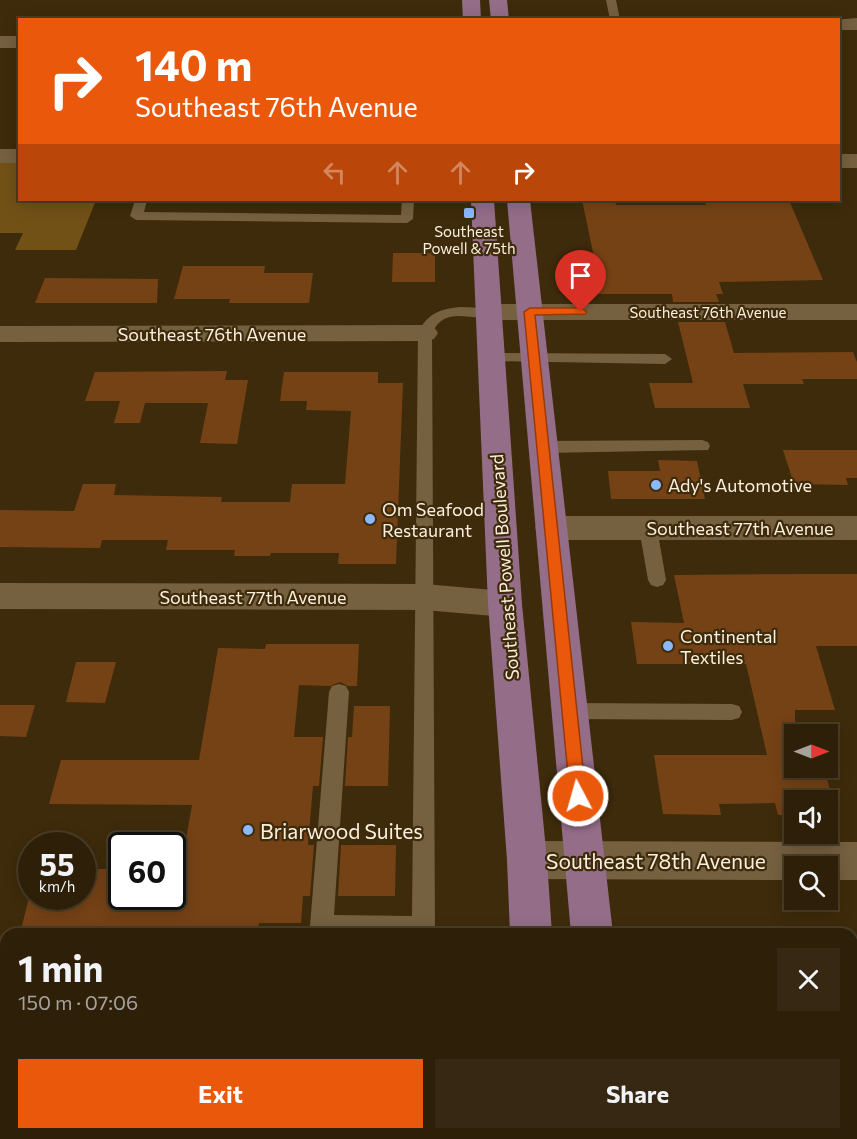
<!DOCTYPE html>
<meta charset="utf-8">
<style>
body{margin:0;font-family:Commissioner,sans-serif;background:#362812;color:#f1f3f6;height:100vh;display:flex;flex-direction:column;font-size:22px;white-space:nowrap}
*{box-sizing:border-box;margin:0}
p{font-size:20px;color:#a7a39c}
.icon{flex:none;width:33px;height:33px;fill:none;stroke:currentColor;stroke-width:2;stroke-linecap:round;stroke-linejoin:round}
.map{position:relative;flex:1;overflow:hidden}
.side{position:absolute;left:0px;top:928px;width:858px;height:212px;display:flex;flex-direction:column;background:#2e2008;border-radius:18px 18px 0 0;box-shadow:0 3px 15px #0003,0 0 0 2px #493e29}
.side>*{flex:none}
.hud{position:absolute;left:18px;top:18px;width:822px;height:183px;border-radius:0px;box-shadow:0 3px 15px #0003,0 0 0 2px #493e29;background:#ea580c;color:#fff;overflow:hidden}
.needle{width:39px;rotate:90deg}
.fabs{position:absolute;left:784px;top:724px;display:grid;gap:12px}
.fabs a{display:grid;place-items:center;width:54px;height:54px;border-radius:0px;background:#2e2008;box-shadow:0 3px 15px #0003,0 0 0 2px #493e29;font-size:30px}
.speed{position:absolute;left:18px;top:832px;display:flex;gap:12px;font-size:30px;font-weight:700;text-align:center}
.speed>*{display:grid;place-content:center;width:78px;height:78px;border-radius:50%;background:#2e2008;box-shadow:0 3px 15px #0003,0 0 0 2px #493e29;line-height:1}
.speed small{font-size:15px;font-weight:400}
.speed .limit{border:3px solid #111;border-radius:9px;background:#fff;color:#111}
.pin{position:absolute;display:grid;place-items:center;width:51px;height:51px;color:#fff;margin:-62px -26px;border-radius:50% 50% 50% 0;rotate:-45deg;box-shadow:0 0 6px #0007}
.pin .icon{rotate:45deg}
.me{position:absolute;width:66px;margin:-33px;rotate:354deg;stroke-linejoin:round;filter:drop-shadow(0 0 4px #0008)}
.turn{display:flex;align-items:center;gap:21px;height:126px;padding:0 18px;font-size:27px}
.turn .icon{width:78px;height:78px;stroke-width:2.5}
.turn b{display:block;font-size:42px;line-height:51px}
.lanes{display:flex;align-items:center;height:57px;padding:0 18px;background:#0003;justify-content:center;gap:30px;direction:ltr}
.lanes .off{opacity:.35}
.round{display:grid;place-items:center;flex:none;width:63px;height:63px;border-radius:0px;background:#362812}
.summary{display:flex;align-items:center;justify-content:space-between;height:102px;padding:0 18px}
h1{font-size:36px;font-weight:700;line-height:45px}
.cta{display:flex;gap:12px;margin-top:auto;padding:12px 18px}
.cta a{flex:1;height:69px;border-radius:0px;background:#ea580c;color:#fff;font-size:24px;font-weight:700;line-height:69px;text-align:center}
.cta a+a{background:#362812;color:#f1f3f6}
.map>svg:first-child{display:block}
.green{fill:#725117}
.building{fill:#754216}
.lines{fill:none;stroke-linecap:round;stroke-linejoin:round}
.path{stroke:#88775d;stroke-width:4.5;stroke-dasharray:6 4;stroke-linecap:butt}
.service{fill:#756040;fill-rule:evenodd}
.minor{fill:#756040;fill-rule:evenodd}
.primary{fill:#946d89;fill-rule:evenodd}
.route{fill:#ea580c;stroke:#983908;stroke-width:1.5}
.poi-dot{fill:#8bb9fc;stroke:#3e2b0b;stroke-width:2}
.labels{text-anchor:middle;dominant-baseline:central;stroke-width:4.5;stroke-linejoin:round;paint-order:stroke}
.far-poi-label{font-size:15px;fill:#fbefde;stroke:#3e2b0b}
.far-street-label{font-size:15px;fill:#fbefde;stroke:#3e2b0b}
.street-label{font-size:18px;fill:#fbefde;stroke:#3e2b0b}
.poi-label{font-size:18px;fill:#fbefde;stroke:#3e2b0b;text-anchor:start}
.near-poi-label{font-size:21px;fill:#fbefde;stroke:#3e2b0b;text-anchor:start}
.near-street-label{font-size:21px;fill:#fbefde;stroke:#3e2b0b}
</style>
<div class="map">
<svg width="857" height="1139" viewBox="0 0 857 1139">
<rect width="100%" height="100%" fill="#3e2b0b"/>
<polygon class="green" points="0,163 19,163 20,200 96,200 76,250 15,250 23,233 0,233"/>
<g class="building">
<polygon points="582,200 615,200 616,205 706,205 704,200 789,200 823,280 719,282 723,294 716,294 719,302 673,302 672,294 577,294 572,262 595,262"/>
<polygon points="393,253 435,253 435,282 392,282"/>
<polygon points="183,266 265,266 264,273 313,273 309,303 229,303 230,299 174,299"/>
<polygon points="45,278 158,279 157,303 35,303"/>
<polygon points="678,322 725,322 734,353 853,352 857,362 857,379 802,379 804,384 743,384 750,408 655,408 649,383 693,383"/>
<polygon points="227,371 225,380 248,380 237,444 200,443 208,403 145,403 140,423 114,423 120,401 85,401 95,372"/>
<polygon points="284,372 378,372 378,383 403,383 396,564 338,564 339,553 271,553 270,556 234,556 235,550 166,550 168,540 102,540 100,548 0,547 0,510 74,511 83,484 116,484 114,495 222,497 221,502 290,502 292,484 345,484 351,411 306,410 307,401 280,401"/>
<polygon points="783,450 857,450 857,478 846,478 848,485 794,484"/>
<polygon points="658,460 697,461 705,499 611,499 608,471 660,471"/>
<polygon points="813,574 857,574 857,646 816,646 835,710 795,710 795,768 824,768 837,815 828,815 828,801 795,801 795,815 778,815 775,803 719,804 721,815 663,814 654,755 767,755 746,664 637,664 631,622 684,623 674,575"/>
<polygon points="266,644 359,644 357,686 348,686 340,682 330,686 299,685 294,737 323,737 319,786 313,786 308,845 314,845 310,896 303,896 301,923 259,923 258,934 20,934 29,897 82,897 82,869 122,869 122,897 176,897 192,805 49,804 61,760 199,760 218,648 265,649"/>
<polygon points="76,662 116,662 105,703 66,702"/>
<polygon points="0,705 35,705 26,737 0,736"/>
<polygon points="354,706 390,706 388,786 345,786 348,737 352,737"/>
<polygon points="341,845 396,845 395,896 338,896"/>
</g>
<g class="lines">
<polyline class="path" points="460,1134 460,1139"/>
<g class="service">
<polygon points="606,0 616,0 620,20 610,20"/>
<polygon points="135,200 147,200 144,212 401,215 402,200 414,200 413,219 407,223 136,220 130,216"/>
<path d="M460 307 488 308 495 312C480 328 447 300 432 333L435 934H315L310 926 329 692 332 686 339 684 346 686 349 692 334 915 412 916 418 333C427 314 439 309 460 307Z"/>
<polygon points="491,353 665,354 672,359 665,364 486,361 484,358 486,355"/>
<polygon points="702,440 708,442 710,446 708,450 543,453 537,451 535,447 537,443 543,441"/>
<polygon points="648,522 654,524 657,528 666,580 663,585 657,587 651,585 648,580 639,528 642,524"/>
<polygon points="570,703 732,704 739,706 742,712 739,718 732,720 570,719 563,717 560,711 563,705"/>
<rect x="852" y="1001" width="5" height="24"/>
<rect x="408" y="1134" width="26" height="5"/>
<polygon points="678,1134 704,1134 705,1139 679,1139"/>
</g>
<g class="minor">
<polygon points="857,18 857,30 838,30 838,20 834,20"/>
<rect x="0" y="36" width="20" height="12"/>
<rect x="0" y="149" width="20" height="14"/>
<rect x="838" y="154" width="19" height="14"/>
<polygon points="488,304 857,304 857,320 488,320 479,318 475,312 479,306"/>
<polygon points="425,325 434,327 438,333 434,339 425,341 0,342 0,326"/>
<polygon points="551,516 857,516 857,540 551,540 540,536 535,528 540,520"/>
<polygon points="0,583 424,584 505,591 517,595 522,604 517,613 505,617 424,610 0,609"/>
<polygon points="527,841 857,842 857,880 828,880 828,867 795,867 795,880 527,879 513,873 507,860 513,847"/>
<rect x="0" y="1020" width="6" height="46"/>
<rect x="118" y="1134" width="48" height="5"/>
</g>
<g class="primary">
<polygon points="462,0 480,0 481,20 463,20"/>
<polygon points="489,0 507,0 509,20 491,20"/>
<polygon points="471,200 494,200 522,604 547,860 552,934 510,934 507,860 488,604"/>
<polygon points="507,200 530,200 613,934 571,934"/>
<rect x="518" y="1134" width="48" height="5"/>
<polygon points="588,1134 636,1134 637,1139 589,1139"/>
</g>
</g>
<polygon class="route" points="581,308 587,312 585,314 535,315 586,796 584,801 578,803 573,801 570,796 524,312 530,308"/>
<g class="poi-dot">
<rect x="463" y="207" width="12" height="12" rx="3"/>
<circle cx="656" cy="485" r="6"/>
<circle cx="370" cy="519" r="6"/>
<circle cx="668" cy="646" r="6"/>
<circle cx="248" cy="830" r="6"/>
</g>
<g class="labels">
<g class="far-poi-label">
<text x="469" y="231">Southeast<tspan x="469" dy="17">Powell &amp; 75th</tspan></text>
</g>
<g class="far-street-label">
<text x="708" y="312">Southeast 76th Avenue</text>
</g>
<g class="street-label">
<text x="212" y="334">Southeast 76th Avenue</text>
<text x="740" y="528">Southeast 77th Avenue</text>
<text transform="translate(504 567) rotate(-94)">Southeast Powell Boulevard</text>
<text x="253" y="597">Southeast 77th Avenue</text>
</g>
<g class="poi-label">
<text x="668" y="485">Ady's Automotive</text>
<text x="382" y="509">Om Seafood<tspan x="382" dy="21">Restaurant</tspan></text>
<text x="680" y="636">Continental<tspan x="680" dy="21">Textiles</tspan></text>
</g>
<g class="near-poi-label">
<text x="260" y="830">Briarwood Suites</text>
</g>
<g class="near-street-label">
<text x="656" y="860">Southeast 78th Avenue</text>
</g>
</g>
</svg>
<div class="fabs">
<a><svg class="needle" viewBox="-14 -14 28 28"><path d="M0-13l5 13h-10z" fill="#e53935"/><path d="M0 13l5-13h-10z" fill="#a7a39c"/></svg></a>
<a><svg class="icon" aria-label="sound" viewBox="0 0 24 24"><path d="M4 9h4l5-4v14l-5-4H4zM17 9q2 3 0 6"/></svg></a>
<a><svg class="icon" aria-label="search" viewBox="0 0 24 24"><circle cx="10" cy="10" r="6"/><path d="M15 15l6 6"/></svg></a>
</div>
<div class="speed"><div>55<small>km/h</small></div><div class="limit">60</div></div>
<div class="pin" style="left:581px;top:312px;background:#d93025"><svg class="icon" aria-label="arrive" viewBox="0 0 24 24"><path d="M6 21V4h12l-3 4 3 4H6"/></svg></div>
<svg class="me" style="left:578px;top:796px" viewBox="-20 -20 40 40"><circle r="17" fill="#ea580c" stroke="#fff" stroke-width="3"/><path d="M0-11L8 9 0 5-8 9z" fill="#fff"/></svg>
<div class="hud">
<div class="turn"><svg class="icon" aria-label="right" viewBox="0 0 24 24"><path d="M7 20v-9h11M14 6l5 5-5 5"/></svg><div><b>140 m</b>Southeast 76th Avenue</div></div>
<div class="lanes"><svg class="icon off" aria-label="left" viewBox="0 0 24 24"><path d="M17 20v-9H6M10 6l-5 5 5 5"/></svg><svg class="icon off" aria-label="ahead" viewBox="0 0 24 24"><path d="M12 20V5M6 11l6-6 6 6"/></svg><svg class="icon off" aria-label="ahead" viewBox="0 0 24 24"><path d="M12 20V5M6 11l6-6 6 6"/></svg><svg class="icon" aria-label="right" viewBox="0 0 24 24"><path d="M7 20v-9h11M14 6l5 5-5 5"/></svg></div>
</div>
<section class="side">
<div class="summary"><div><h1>1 min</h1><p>150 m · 07:06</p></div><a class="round"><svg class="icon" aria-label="close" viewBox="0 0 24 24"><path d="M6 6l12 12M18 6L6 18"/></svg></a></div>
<div class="cta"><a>Exit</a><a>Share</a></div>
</section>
</div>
